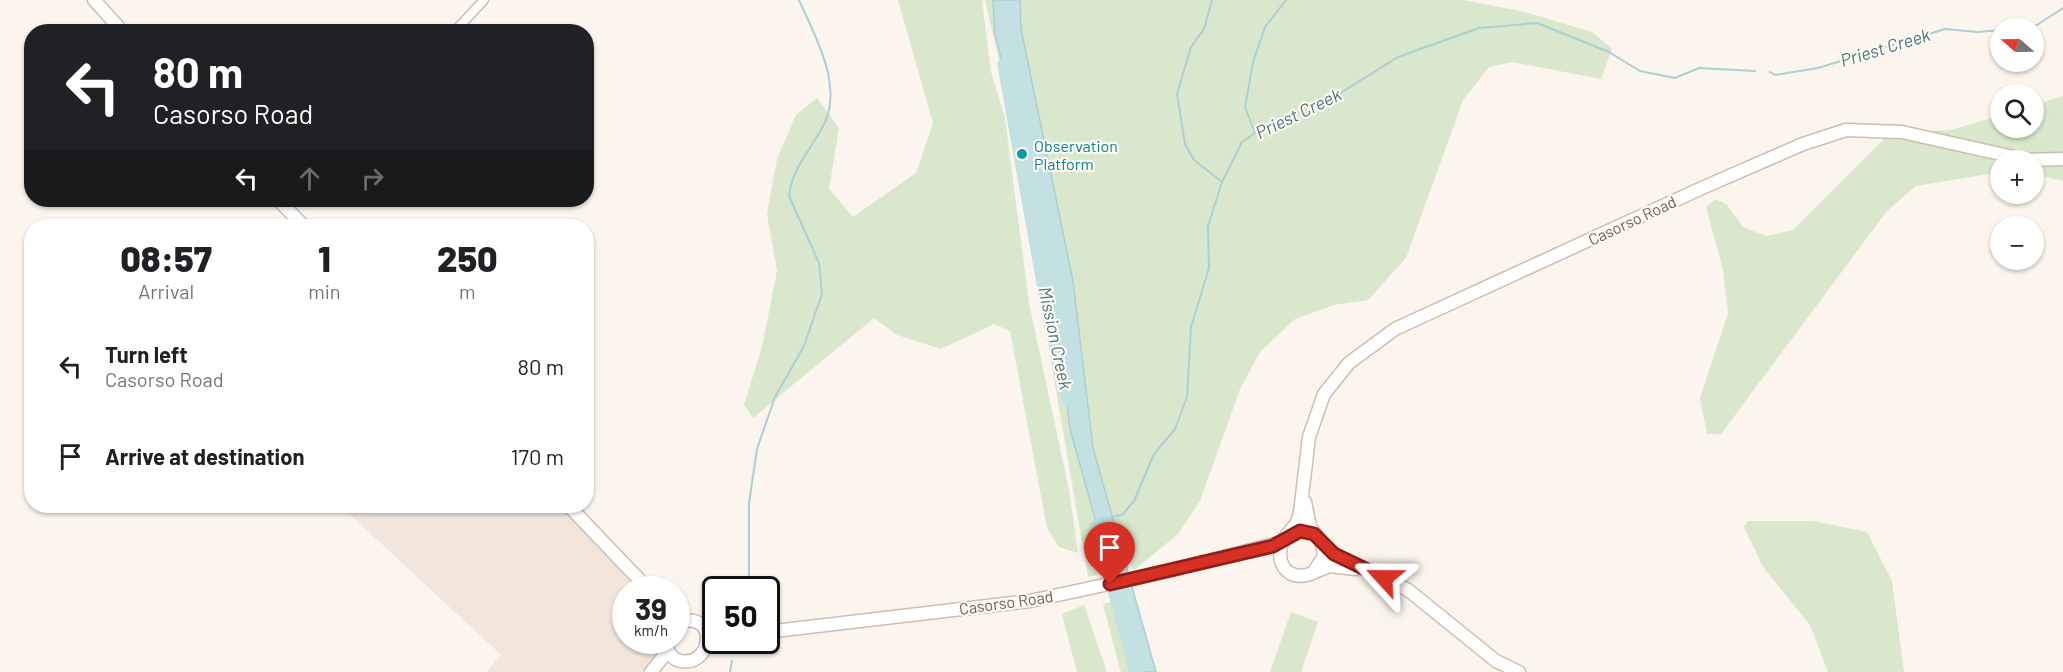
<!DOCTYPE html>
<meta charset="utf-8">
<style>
body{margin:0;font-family:Barlow,sans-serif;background:#f6f6f6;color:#202124;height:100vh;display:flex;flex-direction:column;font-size:22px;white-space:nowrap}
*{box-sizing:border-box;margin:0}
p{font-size:20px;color:#757577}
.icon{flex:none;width:33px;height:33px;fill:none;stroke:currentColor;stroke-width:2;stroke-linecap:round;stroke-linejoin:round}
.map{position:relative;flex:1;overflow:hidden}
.drawer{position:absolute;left:24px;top:219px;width:570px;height:294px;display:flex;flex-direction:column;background:#fff;border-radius:24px;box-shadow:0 2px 4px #0004}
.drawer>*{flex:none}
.hud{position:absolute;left:24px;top:24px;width:570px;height:183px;border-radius:24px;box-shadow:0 2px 4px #0004;background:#202124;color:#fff;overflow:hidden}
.needle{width:39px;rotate:290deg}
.tools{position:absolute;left:1990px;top:18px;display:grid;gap:12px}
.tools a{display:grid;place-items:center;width:54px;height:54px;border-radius:50%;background:#fff;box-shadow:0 2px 4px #0004;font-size:30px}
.speed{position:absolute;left:612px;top:576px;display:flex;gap:12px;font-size:30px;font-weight:700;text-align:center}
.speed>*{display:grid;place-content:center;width:78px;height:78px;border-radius:50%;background:#fff;box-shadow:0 2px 4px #0004;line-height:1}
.speed small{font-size:15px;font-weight:400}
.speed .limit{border:3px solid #111;border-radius:9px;background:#fff;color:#111}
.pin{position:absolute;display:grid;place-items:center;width:51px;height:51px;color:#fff;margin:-62px -26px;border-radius:50% 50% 50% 0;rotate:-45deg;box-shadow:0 0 6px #0007}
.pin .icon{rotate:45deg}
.me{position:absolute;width:66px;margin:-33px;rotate:294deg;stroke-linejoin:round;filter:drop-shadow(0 0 4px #0008)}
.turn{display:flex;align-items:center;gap:21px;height:126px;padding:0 30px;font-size:27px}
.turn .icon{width:78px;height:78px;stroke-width:2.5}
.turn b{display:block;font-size:42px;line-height:51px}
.lanes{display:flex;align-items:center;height:57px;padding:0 30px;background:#0003;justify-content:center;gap:30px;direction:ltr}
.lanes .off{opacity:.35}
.eta{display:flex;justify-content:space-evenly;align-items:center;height:102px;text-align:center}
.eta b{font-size:36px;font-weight:800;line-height:42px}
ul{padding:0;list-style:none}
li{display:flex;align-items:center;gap:18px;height:90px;padding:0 30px}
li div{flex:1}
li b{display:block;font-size:22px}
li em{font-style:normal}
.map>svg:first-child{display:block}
.residential{fill:#f2e6dc}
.green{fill:#d9e7cc}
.water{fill:#c3e0e3;stroke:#abcfd3;stroke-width:1.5}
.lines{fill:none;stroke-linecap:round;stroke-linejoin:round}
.stream{stroke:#abcfd3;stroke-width:2}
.river{stroke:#c3e0e3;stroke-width:15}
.street-casing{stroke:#ccbdb4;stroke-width:11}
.secondary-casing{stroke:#cebdb2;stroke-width:15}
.street{stroke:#fff;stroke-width:8}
.secondary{stroke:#fff;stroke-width:12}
.route-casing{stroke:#8d1f18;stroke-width:15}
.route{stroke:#d93025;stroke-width:10}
.culture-dot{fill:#0f9aa8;stroke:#fdf9f3;stroke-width:2}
.labels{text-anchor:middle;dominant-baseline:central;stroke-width:4.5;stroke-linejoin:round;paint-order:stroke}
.culture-label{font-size:16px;fill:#0d838f;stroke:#fdf9f3;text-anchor:start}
.street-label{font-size:16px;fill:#745c52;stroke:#fdf9f3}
.water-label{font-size:18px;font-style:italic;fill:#4b777d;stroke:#fdf9f3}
</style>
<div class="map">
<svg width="2063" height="672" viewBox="0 0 2063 672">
<rect width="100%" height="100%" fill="#fbf5ed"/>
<polygon class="residential" points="348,506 564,506 624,568 639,589 626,590 626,640 660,641 658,655 643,672 486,672 501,655 344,509"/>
<g class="green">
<polygon points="898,0 982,0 991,72 1005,118 1029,303 1069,490 1078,553 1059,547 1047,528 1010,331 994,324 941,349 897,335 874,318 753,418 744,405 762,347 777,271 767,214 777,159 796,115 817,98 839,128 829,189 853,217 916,173 933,123"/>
<polygon points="985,0 1463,0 1525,12 1592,32 1612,49 1601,79 1512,62 1489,67 1463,100 1406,258 1368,300 1334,305 1295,319 1260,352 1240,389 1200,501 1178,534 1133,571 1126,553 1129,568 1088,577 1050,355 1023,164"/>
<polygon points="2063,96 2063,181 2034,174 2034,160 2001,160 2001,172 1916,186 1887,211 1721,434 1707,434 1700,398 1728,313 1723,270 1706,207 1716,199 1727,205 1743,227 1766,236 1793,230 1890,133 1951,130 2001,115 2001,128 2034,128 2034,105"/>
<polygon points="1748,521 1813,521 1867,532 1892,581 1904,672 1828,672 1810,625 1763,567 1744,527"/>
<polygon points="1128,598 1149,672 1121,672 1119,666 1103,604"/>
<polygon points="1084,605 1107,672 1077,672 1062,614"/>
<polygon points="1291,612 1318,622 1301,672 1270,672"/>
</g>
<polygon class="water" points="993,0 1020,0 1021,29 1073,281 1093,448 1156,672 1138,672 1070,429 1059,333 1040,257 1030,173 995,34"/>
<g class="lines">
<g class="stream">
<polyline points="1212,0 1204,29 1191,47 1177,94 1185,144 1194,160 1222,182"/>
<polyline points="2010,28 2037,25 2063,8"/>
<polyline points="1770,72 1775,75 1818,68 1945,29 1978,32 2001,30"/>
<polyline points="1255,133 1245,107 1253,62 1265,27 1286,0"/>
<polyline points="1111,517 1122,515 1134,501 1154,454 1175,429 1187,397 1191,327 1209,268 1208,226 1222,182 1242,142 1255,133 1342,92 1398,57 1479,28 1537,23 1609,52 1640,71 1675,78 1699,68 1755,71"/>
<path d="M749 590V503L757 449 775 397 804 346 822 294 819 263 789 196C792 169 808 153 821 130 846 90 816 38 799 0"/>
<polyline points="730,672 732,661"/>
</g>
<g class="river">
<polyline points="1005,65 1051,323 1069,398"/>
<polyline points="1098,527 1137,672"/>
</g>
<g class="street-casing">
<polyline id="street" points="454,32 484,0"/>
</g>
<g class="secondary-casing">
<g id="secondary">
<polyline points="94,0 123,32"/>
<polyline points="278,200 304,226"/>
<path d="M1305 502 1310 527 1322 543 1324 556 1313 573C1268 591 1270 514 1314 534"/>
<polyline points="569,506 649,590"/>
<polyline points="1286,536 1296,524 1300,513 1309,437 1324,394 1349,363 1395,329 1702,188 1803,144 1846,130 1902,132 2027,160 2063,159"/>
<polyline points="1322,543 1334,554 1408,590 1496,661 1519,672"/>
<polyline points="1317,571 1330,566 1355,569"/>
<polyline points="766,632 1030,601 1169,571 1282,542"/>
<path d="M665 640C666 649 669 656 677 660 713 672 721 607 676 623"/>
<polyline points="651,672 663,657 666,647"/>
</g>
</g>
<use href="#street" class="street"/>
<use href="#secondary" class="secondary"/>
</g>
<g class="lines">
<g class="route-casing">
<polyline id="route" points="1110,584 1273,546 1300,531 1314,534 1334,554 1384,578"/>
</g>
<use href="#route" class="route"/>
</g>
<circle class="culture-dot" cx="1022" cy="154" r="6"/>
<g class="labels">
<g class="culture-label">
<text x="1034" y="145">Observation<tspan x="1034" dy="18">Platform</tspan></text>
</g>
<g class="street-label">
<text transform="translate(1632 220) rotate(-25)">Casorso Road</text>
<text transform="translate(1006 602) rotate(-8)">Casorso Road</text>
</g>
<g class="water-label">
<text transform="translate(1885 47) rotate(-17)">Priest Creek</text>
<text transform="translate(1298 113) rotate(-26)">Priest Creek</text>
<text transform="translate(1056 338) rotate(78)">Mission Creek</text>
</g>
</g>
</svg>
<div class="tools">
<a><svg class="needle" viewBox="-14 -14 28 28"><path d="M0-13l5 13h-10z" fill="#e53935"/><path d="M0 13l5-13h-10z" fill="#757577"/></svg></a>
<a><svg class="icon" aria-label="search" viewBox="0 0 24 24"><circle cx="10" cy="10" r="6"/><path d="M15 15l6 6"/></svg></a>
<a>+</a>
<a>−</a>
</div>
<div class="speed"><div>39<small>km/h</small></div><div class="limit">50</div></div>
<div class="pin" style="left:1110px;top:584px;background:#d93025"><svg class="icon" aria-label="arrive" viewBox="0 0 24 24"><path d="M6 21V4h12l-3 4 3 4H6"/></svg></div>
<svg class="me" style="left:1384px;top:578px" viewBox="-20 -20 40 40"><path d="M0-17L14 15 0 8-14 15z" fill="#d93025" stroke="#fff" stroke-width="4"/></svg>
<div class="hud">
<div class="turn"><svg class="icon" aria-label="left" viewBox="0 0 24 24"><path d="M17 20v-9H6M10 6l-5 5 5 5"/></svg><div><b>80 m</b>Casorso Road</div></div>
<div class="lanes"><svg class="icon" aria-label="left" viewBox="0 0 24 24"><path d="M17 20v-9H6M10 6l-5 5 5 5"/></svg><svg class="icon off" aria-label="ahead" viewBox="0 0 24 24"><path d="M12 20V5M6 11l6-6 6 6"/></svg><svg class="icon off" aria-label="right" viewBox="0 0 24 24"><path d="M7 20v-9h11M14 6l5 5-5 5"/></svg></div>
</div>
<section class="drawer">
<div class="eta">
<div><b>08:57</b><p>Arrival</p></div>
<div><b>1</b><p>min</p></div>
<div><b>250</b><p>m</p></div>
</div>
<ul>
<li><svg class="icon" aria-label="left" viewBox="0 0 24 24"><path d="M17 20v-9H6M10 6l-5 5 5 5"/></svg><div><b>Turn left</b><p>Casorso Road</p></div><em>80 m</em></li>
<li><svg class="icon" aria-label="arrive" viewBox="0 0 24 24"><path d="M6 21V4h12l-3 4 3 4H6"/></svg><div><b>Arrive at destination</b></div><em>170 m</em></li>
</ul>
</section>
</div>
